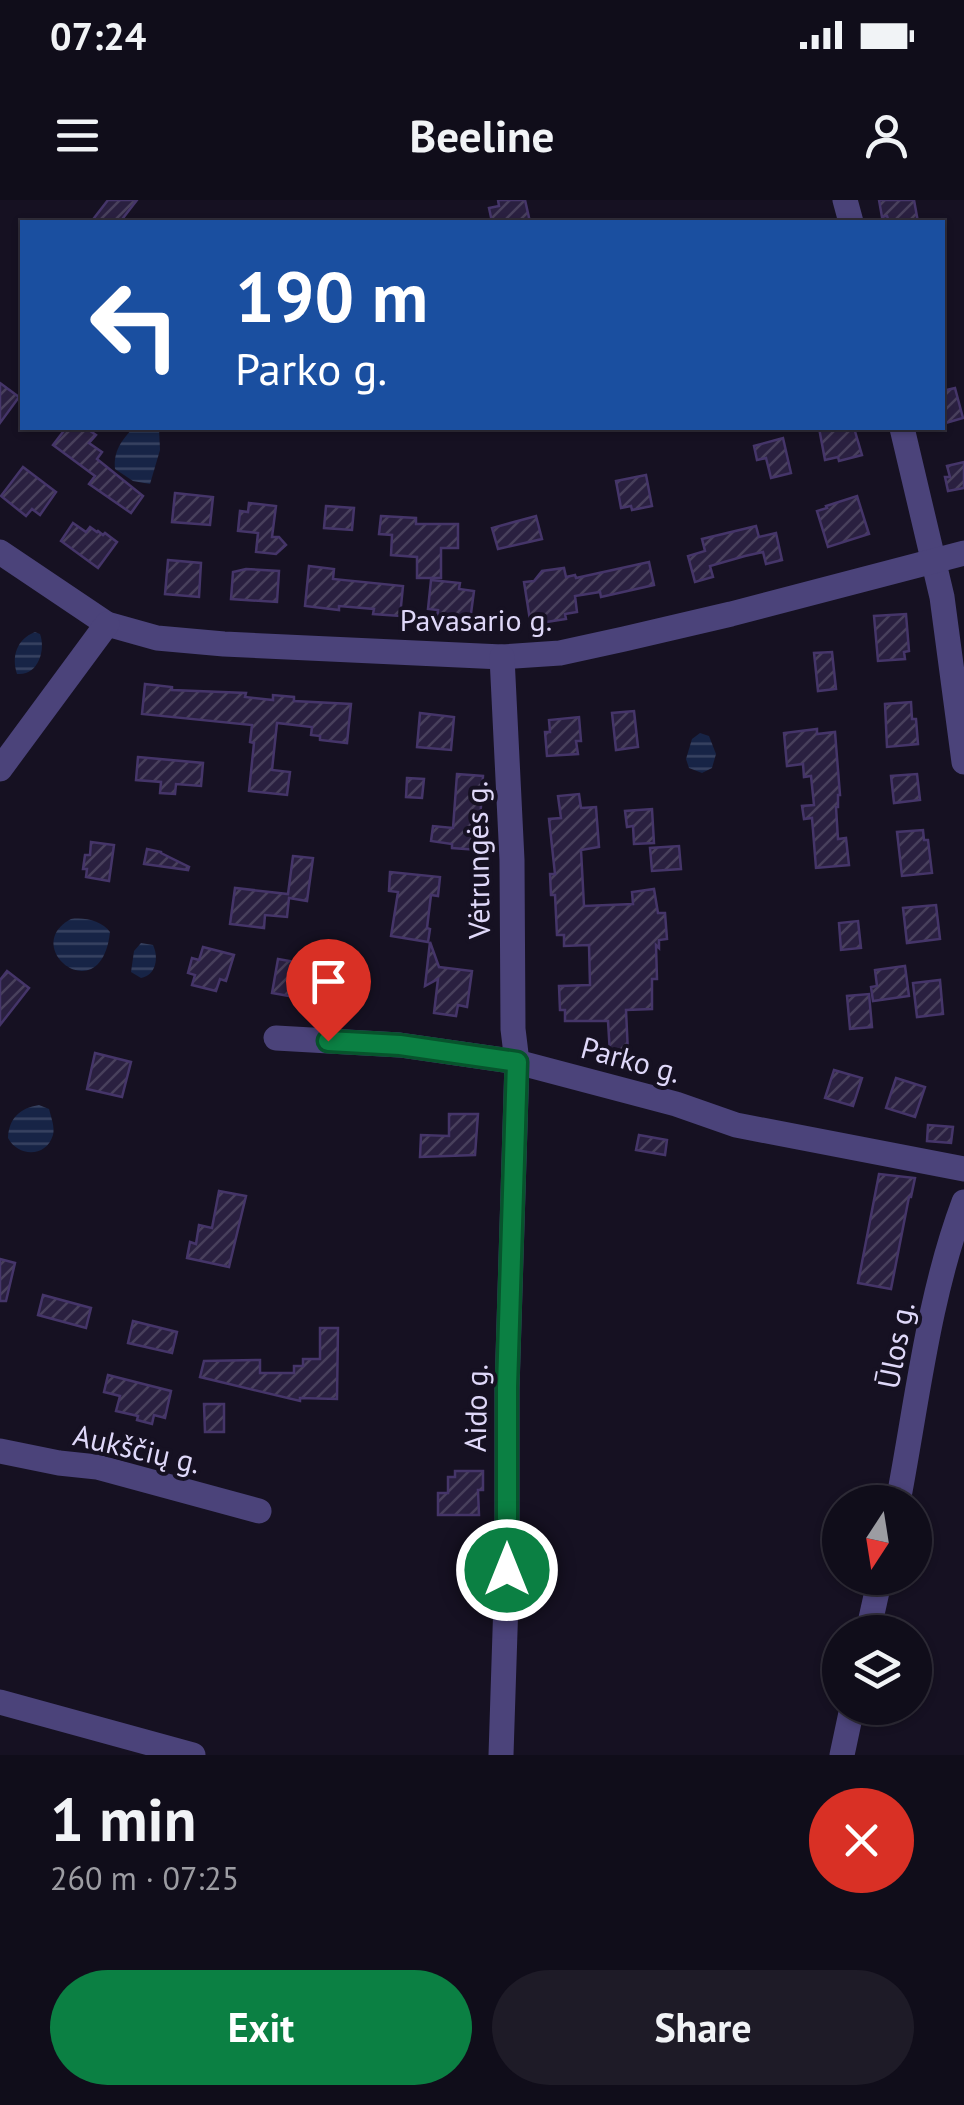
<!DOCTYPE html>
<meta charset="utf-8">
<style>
body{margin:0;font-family:"PT Sans",sans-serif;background:#1e1b27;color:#f1f3f6;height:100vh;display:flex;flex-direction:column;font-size:38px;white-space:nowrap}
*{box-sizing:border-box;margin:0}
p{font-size:32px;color:#9c9ca2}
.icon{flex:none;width:55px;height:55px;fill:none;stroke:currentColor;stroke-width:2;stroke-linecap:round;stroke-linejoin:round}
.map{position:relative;height:1555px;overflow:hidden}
.side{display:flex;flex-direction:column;background:#100d1a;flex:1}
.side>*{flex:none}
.hud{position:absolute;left:20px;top:20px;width:925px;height:210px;border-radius:0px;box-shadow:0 2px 8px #0004,0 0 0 2px #302d39;background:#1a4fa0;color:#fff;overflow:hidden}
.needle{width:65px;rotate:192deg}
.fabs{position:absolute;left:822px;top:1285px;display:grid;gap:20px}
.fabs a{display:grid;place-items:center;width:110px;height:110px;border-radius:50%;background:#100d1a;box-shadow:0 2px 8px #0004,0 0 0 2px #302d39;font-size:50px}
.pin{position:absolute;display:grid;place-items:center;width:85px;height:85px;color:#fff;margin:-102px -42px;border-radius:50% 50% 50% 0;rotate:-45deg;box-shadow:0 0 10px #0007}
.pin .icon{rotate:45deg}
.me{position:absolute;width:110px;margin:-55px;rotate:0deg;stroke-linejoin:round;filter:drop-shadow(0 0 8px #0008)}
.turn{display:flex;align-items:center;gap:35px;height:210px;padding:0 50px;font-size:45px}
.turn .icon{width:130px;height:130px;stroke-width:2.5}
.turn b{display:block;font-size:70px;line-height:85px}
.round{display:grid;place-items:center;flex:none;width:105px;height:105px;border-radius:52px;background:#1e1b27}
.summary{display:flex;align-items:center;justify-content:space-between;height:170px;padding:0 50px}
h1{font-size:60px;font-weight:600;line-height:75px}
.action{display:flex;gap:20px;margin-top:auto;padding:20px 50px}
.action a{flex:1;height:115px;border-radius:60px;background:#0b8043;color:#fff;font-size:40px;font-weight:600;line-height:115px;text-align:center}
.action a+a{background:#1e1b27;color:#f1f3f6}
.status{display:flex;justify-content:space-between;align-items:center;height:70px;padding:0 50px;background:#100d1a;direction:ltr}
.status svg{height:28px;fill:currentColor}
header{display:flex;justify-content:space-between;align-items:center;height:130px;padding:0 50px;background:#100d1a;font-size:45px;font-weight:600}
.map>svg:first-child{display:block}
.water{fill:url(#water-rules)}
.building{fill:url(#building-hatch);stroke:#453569;stroke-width:2.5}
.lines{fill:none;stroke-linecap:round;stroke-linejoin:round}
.minor{stroke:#4b437a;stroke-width:25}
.route-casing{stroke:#07532c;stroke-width:25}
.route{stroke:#0b8043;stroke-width:18}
.labels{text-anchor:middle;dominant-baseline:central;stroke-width:8;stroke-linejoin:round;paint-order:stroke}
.street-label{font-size:30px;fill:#dfd8f9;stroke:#161122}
</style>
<div class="status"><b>07:24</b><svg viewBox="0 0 49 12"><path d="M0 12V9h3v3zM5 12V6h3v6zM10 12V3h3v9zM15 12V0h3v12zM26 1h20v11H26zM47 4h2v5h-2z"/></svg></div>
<header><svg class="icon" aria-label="menu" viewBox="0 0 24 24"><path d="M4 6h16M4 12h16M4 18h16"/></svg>Beeline<svg class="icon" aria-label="person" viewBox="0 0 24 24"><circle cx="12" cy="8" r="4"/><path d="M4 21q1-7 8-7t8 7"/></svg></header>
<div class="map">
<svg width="964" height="1555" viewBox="0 0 964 1555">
<defs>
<pattern id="water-rules" width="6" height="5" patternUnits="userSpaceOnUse" patternTransform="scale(2.5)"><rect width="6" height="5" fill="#172446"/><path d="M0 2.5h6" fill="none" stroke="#384361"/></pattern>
<pattern id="building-hatch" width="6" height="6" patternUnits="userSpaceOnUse" patternTransform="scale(2.5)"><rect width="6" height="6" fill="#2a2040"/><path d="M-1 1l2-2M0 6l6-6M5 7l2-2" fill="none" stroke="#48405c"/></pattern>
</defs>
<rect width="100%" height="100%" fill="#161122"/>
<g class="water">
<path d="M133 228H159L160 250 150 284 133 281 115 269C113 251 122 240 133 228Z"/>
<path d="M35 432 40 434C46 450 38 476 17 474 11 456 17 439 35 432Z"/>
<polygon points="700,533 709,536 716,554 712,568 702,573 689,568 686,559 692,539"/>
<path d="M71 719C85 717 102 721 110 732 101 813 18 747 71 719Z"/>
<path d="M141 743 153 745C159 758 156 775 141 778L131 772 134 751Z"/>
<path d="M39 905 49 909C51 917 55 927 53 935 46 958 18 957 8 938 9 918 20 908 39 905Z"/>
</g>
<g class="building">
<polygon points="108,0 137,0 120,22 91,22"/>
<polygon points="498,0 525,0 530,22 492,22 489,8 499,6"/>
<polygon points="879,0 914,0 918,22 889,22 887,16 882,17"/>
<polygon points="0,183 19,197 0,223"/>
<polygon points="955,188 963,218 942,224 942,191"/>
<polygon points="66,228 86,228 96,235 89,243 102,252 97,259 143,296 131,313 89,284 95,276 53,245"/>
<polygon points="819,228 854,228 862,255 839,261 838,257 825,260"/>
<polygon points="783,238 791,273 771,278 766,258 757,260 754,246"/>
<polygon points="964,262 964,288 948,291 945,277 950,277 947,266"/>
<polygon points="23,267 56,292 40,315 32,309 26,316 1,296"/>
<polygon points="646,275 652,306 632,310 631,306 621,308 616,281"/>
<polygon points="175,293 213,297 210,325 172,322"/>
<polygon points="857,296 869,334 828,347 817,311 827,308 826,306"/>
<polygon points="249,303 276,306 272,337 279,337 286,345 276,354 256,352 258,333 238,331 240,311 248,312"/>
<polygon points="326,306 354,308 352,330 324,328"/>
<polygon points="381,316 416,318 416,324 458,324 458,348 441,348 441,378 417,378 417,357 391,355 392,335 379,334"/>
<polygon points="536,316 542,339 498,349 492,328"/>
<polygon points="73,323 86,332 90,327 97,332 98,331 103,335 105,333 117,342 98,368 61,341"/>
<polygon points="756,326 759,337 776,333 782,360 766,364 763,352 745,356 710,366 713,377 695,382 688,356 705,351 702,339"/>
<polygon points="168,360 201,363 199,397 165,394"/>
<polygon points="649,362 654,385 601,397 600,392 575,396 577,412 565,414 566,419 546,422 545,418 530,420 524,382 534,381 542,371 564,368 566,377 575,375 576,378"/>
<polygon points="309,366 334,369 333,379 403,386 400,416 373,414 374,409 339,406 339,410 305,406"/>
<polygon points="246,369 279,371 277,402 231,399 233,372"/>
<polygon points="431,380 460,383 459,389 474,391 470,421 437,418 438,410 428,409"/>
<polygon points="906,414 909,451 904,452 905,459 878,461 874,416"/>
<polygon points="832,452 836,489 818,491 814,453"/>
<polygon points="145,484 172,487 172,490 246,493 245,497 273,500 273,495 294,497 294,501 351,504 347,543 320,540 320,536 311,535 312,527 277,523 272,570 290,572 287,595 249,591 254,543 250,542 252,525 142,514"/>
<polygon points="911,502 912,519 916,519 918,544 887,547 885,504"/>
<polygon points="634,511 638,547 616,550 612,513"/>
<polygon points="420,513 454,517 451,550 417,547"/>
<polygon points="579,517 581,541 576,541 578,554 547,556 545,532 550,532 549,520"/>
<polygon points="817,529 817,534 835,532 840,595 838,595 838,607 836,607 838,639 846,638 849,665 816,668 812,618 804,619 802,606 814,605 811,576 804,577 803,564 787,566 784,533"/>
<polygon points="138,557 203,563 201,586 176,584 175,594 160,593 161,582 136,580"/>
<polygon points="457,574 483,576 478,650 452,648 452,644 431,641 433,626 453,628"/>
<polygon points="917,574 920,600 894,603 891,576"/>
<polygon points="407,578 424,579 422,598 406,597"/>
<polygon points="579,594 581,608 596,607 599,647 581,650 584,706 633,704 632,692 654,689 658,713 665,713 667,739 659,740 659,748 656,745 657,779 652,779 652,809 626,810 628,853 610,854 608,821 565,821 565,810 560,810 559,786 590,785 589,745 564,746 564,735 557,735 555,695 551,695 550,674 555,674 549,619 561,618 558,596"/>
<polygon points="652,609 654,643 634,644 633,626 627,627 625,611"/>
<polygon points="923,630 924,640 928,640 932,673 902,676 897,632"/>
<polygon points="91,642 114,645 109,681 86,677 87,669 83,669 85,655 90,655"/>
<polygon points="679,646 681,669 652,671 650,648"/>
<polygon points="147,649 161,652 161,653 189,667 188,670 144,664"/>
<polygon points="293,656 313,658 307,701 289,698 287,717 265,715 264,728 230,724 235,688 288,694"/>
<polygon points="390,672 440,677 438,696 431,695 427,728 430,729 428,742 391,736 398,692 389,691"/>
<polygon points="936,705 940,739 907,743 903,708"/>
<polygon points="858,721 861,748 841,750 839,723"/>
<polygon points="430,742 439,767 472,771 467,807 458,805 456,816 434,813 438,779 425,786"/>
<polygon points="203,747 234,755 226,781 220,779 216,791 192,785 195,775 188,773 192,758 199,760"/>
<polygon points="278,759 312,765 306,799 272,793"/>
<polygon points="905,766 909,796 873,801 871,787 877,786 875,770"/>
<polygon points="7,771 29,788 0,825 0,780"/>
<polygon points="940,780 943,814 917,817 913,783"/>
<polygon points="869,794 872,827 850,829 847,796"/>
<polygon points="95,853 131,862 122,897 87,889"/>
<polygon points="834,870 862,878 853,906 825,898"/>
<polygon points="896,878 925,887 915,917 886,908"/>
<polygon points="449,914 478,914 475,955 420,957 421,935 449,936"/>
<polygon points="928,925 953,927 951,943 927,941"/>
<polygon points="639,935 667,940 665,955 636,950"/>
<polygon points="879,974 915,978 911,997 909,997 891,1089 858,1083"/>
<polygon points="219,991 246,996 229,1067 187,1058 190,1042 196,1044 199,1025 212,1028"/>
<polygon points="0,1059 15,1063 6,1101 0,1101"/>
<polygon points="43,1095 91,1108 86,1128 38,1115"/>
<polygon points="133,1121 177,1132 172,1153 128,1143"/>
<polygon points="320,1128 338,1128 337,1199 300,1198 300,1201 200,1177 204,1161 260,1160 260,1173 294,1173 294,1166 303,1166 303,1159 320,1159"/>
<polygon points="108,1175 171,1191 165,1218 154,1215 152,1224 137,1220 138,1216 116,1211 120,1196 104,1192"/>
<polygon points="204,1204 224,1204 224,1232 205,1232"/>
<polygon points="455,1271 483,1271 483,1290 478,1290 479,1315 438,1315 438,1293 448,1293 448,1277 455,1277"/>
</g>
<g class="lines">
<g class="minor">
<polyline points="845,0 851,22"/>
<polyline points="902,228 942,397 964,562"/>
<polyline points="0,352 107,424 157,438 224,444 502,457 560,453 624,439 731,414 964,353"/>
<polyline points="0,569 107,424"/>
<polyline points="276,838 400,845 517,862 676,904 736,925 964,969"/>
<polyline points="0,1251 59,1263 97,1267 259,1311"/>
<path d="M898 1302C917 1203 928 1098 964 1002"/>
<polyline points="868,1432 880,1378"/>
<polyline points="0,1502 193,1555"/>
<polyline points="501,1555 507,1370 507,1189 517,862 513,829 512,660 502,457"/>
<polyline points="842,1555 852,1508"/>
</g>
</g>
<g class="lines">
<g class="route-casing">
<polyline id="route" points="328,841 400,845 517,862 507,1188 507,1370"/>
</g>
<use href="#route" class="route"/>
</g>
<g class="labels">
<g class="street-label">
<text x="476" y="419">Pavasario g.</text>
<text transform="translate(477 660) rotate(-91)">Vėtrungės g.</text>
<text transform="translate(631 859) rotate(15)">Parko g.</text>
<text transform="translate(895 1145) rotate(-79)">Ūlos g.</text>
<text transform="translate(475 1208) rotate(-89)">Aido g.</text>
<text transform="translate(137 1248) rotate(13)">Aukščių g.</text>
</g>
</g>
</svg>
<div class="fabs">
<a><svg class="needle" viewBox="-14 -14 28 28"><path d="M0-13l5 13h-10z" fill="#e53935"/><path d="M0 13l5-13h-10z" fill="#9c9ca2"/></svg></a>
<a><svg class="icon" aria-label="layers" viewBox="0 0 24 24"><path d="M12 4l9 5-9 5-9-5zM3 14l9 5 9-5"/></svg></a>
</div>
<div class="pin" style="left:328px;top:841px;background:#d93025"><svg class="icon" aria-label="arrive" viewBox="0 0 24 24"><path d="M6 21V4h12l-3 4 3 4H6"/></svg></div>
<svg class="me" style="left:507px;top:1370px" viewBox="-20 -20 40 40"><circle r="17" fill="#0b8043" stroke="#fff" stroke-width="3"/><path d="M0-11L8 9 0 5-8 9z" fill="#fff"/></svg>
<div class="hud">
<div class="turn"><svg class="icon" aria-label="left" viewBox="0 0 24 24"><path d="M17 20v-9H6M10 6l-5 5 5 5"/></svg><div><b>190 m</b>Parko g.</div></div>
</div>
</div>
<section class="side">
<div class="summary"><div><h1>1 min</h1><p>260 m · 07:25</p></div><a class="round" style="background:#d93025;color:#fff"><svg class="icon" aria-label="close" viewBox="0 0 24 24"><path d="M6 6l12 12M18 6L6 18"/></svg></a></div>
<div class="action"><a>Exit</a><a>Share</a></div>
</section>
